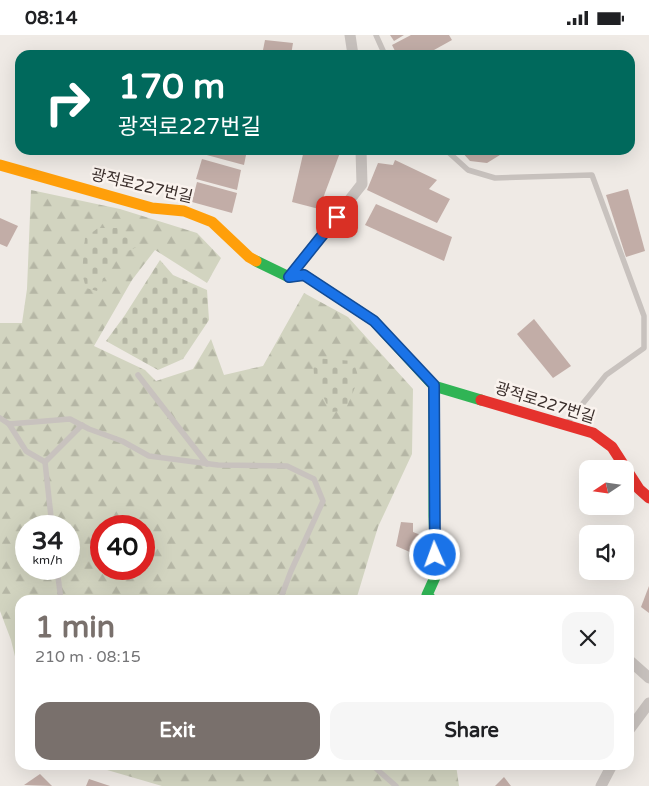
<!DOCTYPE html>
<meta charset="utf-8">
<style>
body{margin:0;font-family:"Varela Round","Noto Sans KR",sans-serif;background:#f6f6f6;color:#202124;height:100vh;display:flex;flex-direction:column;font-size:19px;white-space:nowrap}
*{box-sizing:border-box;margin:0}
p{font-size:16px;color:#757577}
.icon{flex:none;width:28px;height:28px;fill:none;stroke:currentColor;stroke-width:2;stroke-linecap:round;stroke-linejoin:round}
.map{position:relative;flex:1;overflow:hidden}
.panel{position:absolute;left:15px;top:560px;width:619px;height:175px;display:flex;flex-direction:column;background:#fff;border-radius:15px;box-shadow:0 5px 20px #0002}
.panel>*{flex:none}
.guide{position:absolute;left:15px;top:15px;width:620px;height:105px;border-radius:15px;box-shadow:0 5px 20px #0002;background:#00695c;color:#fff;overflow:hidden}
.needle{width:32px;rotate:257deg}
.controls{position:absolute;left:579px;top:425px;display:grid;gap:10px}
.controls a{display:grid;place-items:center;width:55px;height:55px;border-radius:10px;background:#fff;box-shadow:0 5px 20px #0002;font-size:25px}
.speed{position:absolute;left:15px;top:480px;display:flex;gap:10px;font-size:25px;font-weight:700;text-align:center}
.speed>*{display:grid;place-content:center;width:65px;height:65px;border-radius:50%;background:#fff;box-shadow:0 5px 20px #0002;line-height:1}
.speed small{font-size:12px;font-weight:400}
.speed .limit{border:8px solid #d22;background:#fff;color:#111}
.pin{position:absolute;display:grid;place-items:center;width:42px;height:42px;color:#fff;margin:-21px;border-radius:10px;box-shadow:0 2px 8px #0006}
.me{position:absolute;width:55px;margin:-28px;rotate:358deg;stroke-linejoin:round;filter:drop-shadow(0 0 4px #0008)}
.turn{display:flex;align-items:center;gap:18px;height:105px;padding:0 20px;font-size:22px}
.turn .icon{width:65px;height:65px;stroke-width:2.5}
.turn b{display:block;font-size:35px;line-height:42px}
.round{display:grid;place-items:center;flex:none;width:52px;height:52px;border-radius:15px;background:#f6f6f6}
.overview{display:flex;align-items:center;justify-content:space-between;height:85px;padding:0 20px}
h1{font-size:30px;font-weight:700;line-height:38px;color:#79706c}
.button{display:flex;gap:10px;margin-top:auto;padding:10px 20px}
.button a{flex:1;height:58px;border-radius:15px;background:#79706c;color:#fff;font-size:20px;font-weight:700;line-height:58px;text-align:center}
.button a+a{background:#f6f6f6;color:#202124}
.status{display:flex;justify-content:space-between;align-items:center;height:35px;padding:0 25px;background:#fff;direction:ltr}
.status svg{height:14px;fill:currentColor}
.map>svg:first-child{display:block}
.forest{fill:url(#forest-firs);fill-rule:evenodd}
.cemetery{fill:url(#cemetery-stones)}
.building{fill:#c2ada7}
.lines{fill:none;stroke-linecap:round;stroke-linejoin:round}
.lane{stroke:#c8c2be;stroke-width:5.5}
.street{stroke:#c8c2be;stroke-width:11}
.fast{stroke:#30b455;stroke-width:11}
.slow{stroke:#ff9f0a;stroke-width:11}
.jam{stroke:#e5322d;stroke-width:11}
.route-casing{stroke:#114b97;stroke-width:12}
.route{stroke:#1a73e8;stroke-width:9}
.labels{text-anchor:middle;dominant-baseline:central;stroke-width:5;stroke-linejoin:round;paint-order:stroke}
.street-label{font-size:16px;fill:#3a2e2b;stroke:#faf3ee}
</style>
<div class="status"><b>08:14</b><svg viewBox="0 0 49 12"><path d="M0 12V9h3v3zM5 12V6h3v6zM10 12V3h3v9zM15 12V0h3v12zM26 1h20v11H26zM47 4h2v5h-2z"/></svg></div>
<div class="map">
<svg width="649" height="751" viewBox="0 0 649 751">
<defs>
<pattern id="forest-firs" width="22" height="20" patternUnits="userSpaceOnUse" patternTransform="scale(1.25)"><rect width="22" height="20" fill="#d2d4c0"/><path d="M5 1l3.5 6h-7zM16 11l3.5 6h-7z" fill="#b5b6a5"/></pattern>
<pattern id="cemetery-stones" width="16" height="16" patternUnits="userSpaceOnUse" patternTransform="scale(1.25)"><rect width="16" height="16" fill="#d2d4c0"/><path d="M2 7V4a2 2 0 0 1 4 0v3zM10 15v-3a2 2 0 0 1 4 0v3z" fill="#b5b6a5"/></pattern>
</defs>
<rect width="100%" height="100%" fill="#efeae5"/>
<g class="forest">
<path d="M31 155 120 174 197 198 221 223 207 248 155 215 132 245 94 311 145 335 156 346 193 334 211 304 224 340 263 331 304 258 348 282 413 354 412 419 378 492 356 565H20V642L11 605 0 576V288H22L27 254ZM26 491H69V534H26ZM101 491H144V534H101Z"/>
<polygon points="90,730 456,730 459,751 162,751"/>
</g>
<g class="cemetery">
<polygon points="98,193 121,193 139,211 119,220 97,256 86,253 82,238 85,203"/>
<polygon points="160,225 173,240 207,255 209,285 183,324 158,335 106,306 125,280"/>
<polygon points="313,323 353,326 359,343 345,376 330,377 314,340"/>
</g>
<g class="building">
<polygon points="390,0 404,0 394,6"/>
<polygon points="411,0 449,0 452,5 425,20 397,20 392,10"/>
<polygon points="265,5 293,8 291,20 262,20"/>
<polygon points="204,115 247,115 244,130 203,119"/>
<polygon points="304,115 341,115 319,174 292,167"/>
<polygon points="464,115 508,115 487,128 470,126 461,116"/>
<polygon points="202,124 241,135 237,155 196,144"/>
<polygon points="395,125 437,145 429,154 450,164 437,188 367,155 378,128 393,130"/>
<polygon points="197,147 237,158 232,178 192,167"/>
<polygon points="628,154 645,216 626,222 606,160"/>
<polygon points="376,169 452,202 444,226 365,190"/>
<polygon points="0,183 18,191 7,212 0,209"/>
<polygon points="534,284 571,331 553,343 517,299"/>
<polygon points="401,487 413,488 413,497 426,502 419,521 396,511"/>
<polygon points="649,551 649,578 641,572"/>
<polygon points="40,739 52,751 24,750"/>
<polygon points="504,742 511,751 495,751"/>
<polygon points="89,744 110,751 86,751"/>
</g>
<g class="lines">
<g class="lane">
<polyline points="376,0 385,20"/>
<polyline points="446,115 468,135 495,143 592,140 644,281 644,313 606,340 567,388"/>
<polyline points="138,340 207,429"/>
<polyline points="0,383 9,389 70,384 89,394 122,406 149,421 218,430 287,431 314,444 323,466 291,536 280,565"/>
<polyline points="9,389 26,416 45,427 52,491"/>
<polyline points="45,427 82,390"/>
<polyline points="57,534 61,565"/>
<polyline points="372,730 396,751"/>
</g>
<g class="street">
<polyline points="350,0 353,20"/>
<polyline points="289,242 362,149 361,115"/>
<polyline points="629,625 649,643"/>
<polyline points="629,695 649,668"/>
<polyline points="601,751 612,730"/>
</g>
<g class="fast">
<polyline points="256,226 289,242 304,240 374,286 434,351 481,365"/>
<polyline points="432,565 427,560 436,540 434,481 434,351"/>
</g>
<polyline class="slow" points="0,130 152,173 184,176 212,187 249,222 256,226"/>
<polyline class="jam" points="481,365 593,398 612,412 639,454 649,463"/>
</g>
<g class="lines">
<g class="route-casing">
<polyline id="route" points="337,182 289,242 304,240 374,286 434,350 435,520"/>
</g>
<use href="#route" class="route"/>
</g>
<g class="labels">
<g class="street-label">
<text transform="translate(142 151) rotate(13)">광적로227번길</text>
<text transform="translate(545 368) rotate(17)">광적로227번길</text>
</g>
</g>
</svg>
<div class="controls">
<a><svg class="needle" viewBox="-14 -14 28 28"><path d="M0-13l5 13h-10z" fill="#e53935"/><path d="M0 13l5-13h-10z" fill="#757577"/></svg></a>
<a><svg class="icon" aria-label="sound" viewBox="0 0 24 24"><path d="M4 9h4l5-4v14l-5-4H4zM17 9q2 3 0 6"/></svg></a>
</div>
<div class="speed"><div>34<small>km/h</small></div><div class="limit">40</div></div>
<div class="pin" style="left:337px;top:182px;background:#d93025"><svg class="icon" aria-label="arrive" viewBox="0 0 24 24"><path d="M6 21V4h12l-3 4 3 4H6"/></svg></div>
<svg class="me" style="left:435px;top:520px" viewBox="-20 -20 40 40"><circle r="17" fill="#1a73e8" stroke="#fff" stroke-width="3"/><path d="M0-11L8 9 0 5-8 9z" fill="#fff"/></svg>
<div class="guide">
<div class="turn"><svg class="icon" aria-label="right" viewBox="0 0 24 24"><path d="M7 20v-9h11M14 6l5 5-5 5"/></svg><div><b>170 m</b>광적로227번길</div></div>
</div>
<section class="panel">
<div class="overview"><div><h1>1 min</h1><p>210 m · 08:15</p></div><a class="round"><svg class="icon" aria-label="close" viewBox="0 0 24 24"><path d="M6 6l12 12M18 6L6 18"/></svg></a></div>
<div class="button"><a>Exit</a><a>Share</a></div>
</section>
</div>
